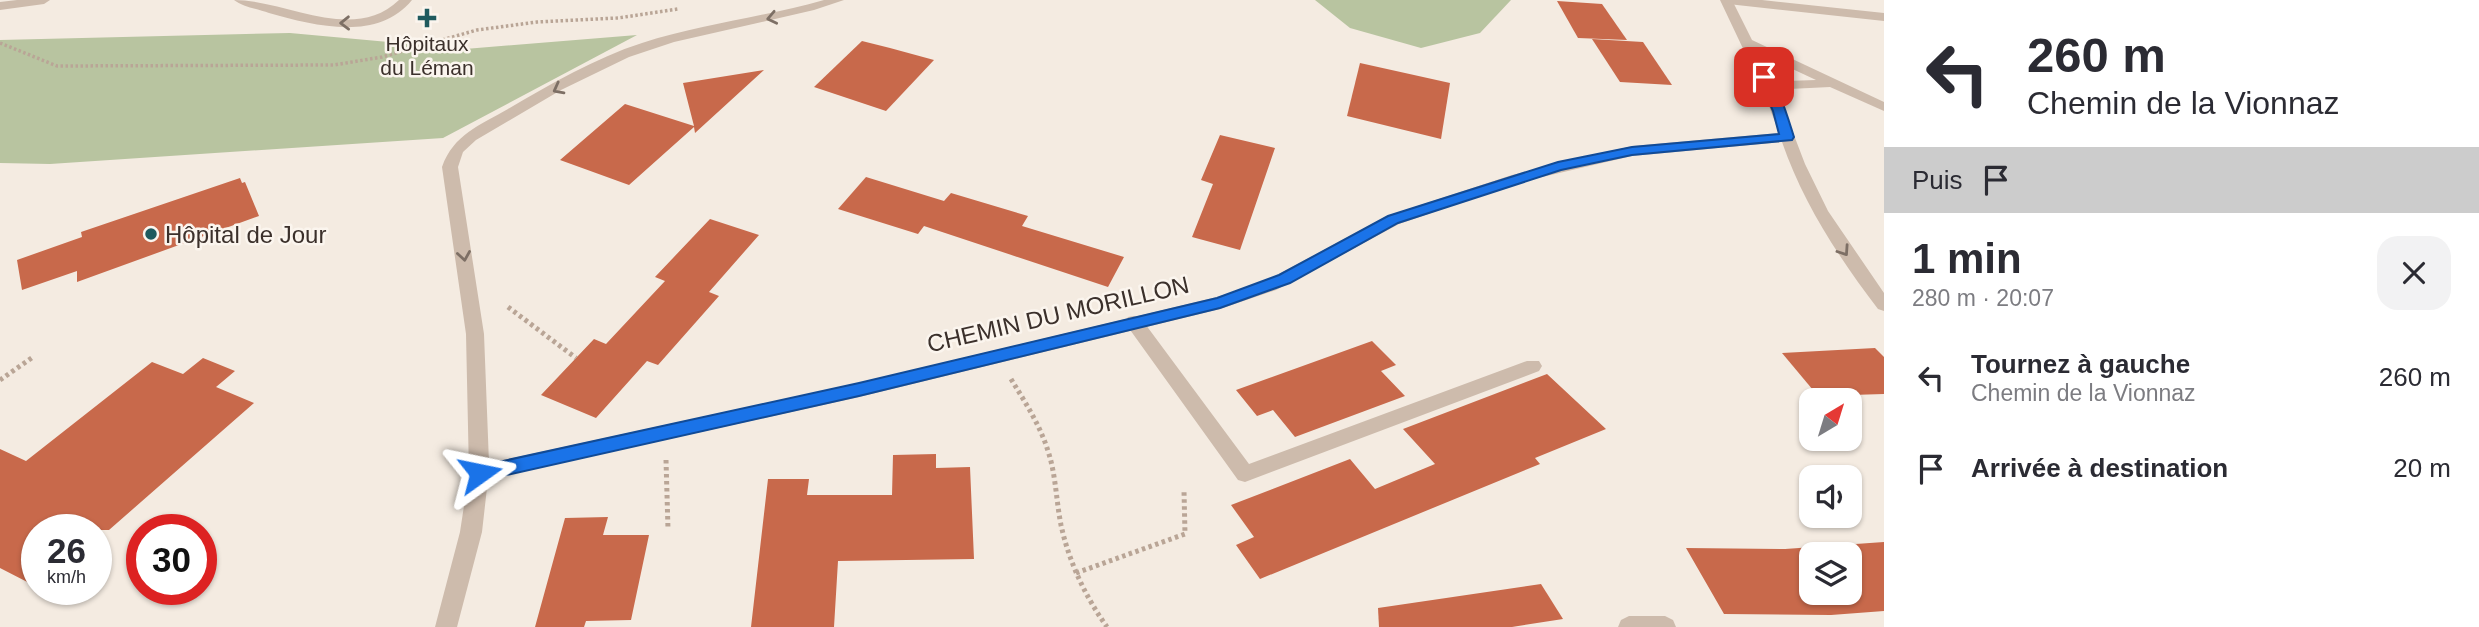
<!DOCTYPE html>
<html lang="fr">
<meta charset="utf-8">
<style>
body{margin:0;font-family:Helvetica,sans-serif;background:#f2f2f3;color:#2b2b33;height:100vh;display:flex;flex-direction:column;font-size:26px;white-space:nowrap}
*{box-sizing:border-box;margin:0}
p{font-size:23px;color:#7c7c81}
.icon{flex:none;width:38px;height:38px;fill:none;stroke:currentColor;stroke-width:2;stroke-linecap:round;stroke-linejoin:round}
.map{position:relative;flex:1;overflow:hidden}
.panel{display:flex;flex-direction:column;background:#fff;width:595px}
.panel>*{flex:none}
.banner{background:#fff;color:#2b2b33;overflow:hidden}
.needle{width:46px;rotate:38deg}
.tools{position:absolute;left:1799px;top:388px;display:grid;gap:14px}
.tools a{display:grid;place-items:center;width:63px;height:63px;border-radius:14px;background:#fff;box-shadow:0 2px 5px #0004;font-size:35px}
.speed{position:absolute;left:21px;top:514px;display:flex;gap:14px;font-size:35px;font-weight:700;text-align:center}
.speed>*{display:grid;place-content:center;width:91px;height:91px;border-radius:50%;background:#fff;box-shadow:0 2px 5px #0004;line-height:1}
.speed small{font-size:18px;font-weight:400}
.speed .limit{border:10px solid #d22;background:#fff;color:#111}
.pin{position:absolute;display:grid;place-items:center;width:60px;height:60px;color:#fff;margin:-30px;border-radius:14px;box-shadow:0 4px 10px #0006}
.me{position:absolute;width:77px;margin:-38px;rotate:78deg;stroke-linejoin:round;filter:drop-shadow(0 0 5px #0008)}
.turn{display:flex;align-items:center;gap:24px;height:147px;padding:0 28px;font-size:32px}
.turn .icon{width:91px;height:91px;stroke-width:2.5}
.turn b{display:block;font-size:49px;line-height:60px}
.then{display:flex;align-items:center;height:66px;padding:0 28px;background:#0003;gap:14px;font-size:26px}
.round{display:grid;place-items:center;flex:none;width:74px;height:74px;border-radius:21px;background:#f2f2f3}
.overview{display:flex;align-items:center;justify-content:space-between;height:119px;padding:0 28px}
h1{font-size:42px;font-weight:800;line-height:52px}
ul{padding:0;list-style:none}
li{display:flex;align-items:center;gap:21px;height:91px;padding:0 28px}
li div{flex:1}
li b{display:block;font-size:26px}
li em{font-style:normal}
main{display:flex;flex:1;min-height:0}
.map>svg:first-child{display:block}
.green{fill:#b8c4a0}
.building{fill:#c8694b;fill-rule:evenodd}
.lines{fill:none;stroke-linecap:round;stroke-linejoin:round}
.path-far1{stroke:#b9a596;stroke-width:3.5;stroke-dasharray:2.5 2.5;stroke-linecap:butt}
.path{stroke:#b9a596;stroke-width:5;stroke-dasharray:3.5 3.5;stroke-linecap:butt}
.lane{fill:#cdbbac;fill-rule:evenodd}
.street{fill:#cdbbac;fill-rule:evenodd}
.oneway{stroke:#7d6f65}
.route{fill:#1a73e8;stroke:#114b97;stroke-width:2}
.poi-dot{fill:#1f5a5e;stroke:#fbf5ee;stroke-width:2.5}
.labels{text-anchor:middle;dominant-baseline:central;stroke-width:5;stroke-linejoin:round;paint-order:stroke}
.far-poi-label{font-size:21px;fill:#3b302b;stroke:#fbf5ee}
.poi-label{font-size:24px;fill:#3b302b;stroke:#fbf5ee;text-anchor:start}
.street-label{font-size:24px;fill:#3b302b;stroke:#fbf5ee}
</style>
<main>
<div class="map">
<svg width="1884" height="627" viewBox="0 0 1884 627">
<rect width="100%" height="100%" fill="#f4ebe1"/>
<g class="green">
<polygon points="1315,0 1511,0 1480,33 1421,48 1350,28"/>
<polygon points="290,33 465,49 637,35 443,138 50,164 0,163 0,40"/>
</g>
<g class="building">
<polygon points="1557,1 1602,4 1627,40 1578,38"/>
<polygon points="1592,39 1643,42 1672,85 1620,82"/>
<polygon points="862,41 890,48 934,60 886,111 814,87"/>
<polygon points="1360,63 1450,83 1441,139 1347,116"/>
<polygon points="764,70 695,133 694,127 629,185 560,160 625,104 694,126 683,83"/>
<polygon points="1220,135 1275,148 1240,250 1192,237 1213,184 1201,180"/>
<polygon points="866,177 944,201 951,193 1028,216 1022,226 1124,257 1108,287 924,226 918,234 838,209"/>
<polygon points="240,178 242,183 245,182 259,216 77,282 77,271 22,290 17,260 82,237 81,232"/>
<polygon points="710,219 759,235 709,292 719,296 658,365 647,361 596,418 541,395 594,339 606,344 665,281 655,277"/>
<polygon points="1372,341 1396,365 1381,371 1405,396 1295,437 1273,410 1257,416 1236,390"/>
<polygon points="1875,348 1884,357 1884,394 1818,396 1782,353"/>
<polygon points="203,358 235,371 216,387 254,403 109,530 37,530 37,587 0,568 0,449 26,461 152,362 183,374"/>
<polygon points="1547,374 1606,429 1535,458 1540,464 1260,579 1236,545 1254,537 1231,505 1350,459 1375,489 1435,464 1403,429"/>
<polygon points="936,454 936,468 970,467 974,559 838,561 834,627 751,627 768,479 809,479 807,495 892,495 893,455"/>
<polygon points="608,517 603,535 649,535 631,620 586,621 584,627 535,627 565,518"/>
<path d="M1884 542V611L1831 615 1724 614 1686 548 1785 549ZM1811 555H1850V593H1811Z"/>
<polygon points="1541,584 1563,619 1512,627 1379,627 1378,608"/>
</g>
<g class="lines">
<polyline class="path-far1" points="0,43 57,66 334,65 382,57 477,30 537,22 618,18 678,9"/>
<g class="path">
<polyline points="508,307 576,358"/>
<path d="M1011 379C1025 402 1040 425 1048 451 1056 475 1056 500 1061 525 1069 562 1085 596 1107 627"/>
<polyline points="0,380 33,357"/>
<polyline points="666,460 668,529"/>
<polyline points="1076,573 1185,534 1184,491"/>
</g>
<g class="lane">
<polygon points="17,0 50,0 44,4 0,10 0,2"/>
<path d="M234 0C287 0 353 44 399 0H412C378 42 315 26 269 13 258 9 243 7 234 0Z"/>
<polygon points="1722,0 1762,0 1884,13 1884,21 1728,4"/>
<polygon points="1134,316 1140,317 1249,464 1527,361 1539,361 1542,366 1539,371 1245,482 1238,480 1128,327 1125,322 1128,317"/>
</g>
<g class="street">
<path d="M824 0H844L814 10 674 42 629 57 561 90 476 140 463 152 458 167 484 334 489 463 859 383 1217 297 1264 282 1387 216 1512 175 1632 146 1779 133 1765 95 1720 0H1732L1752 40 1884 102V111L1830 87 1789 89 1779 96 1805 164 1828 211 1884 293V311L1878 309C1839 258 1803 203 1782 142L1632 156 1521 182 1399 224 1276 290 1220 309 859 397 488 479 482 532 457 627H435L460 532 469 473 466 334 442 167C454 134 479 126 508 109 551 84 595 58 642 43 702 24 764 17 824 0ZM1758 53 1816 80 1786 81 1775 87Z"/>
<polygon points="1629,616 1665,616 1673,620 1676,627 1618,627 1621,620"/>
</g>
</g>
<defs><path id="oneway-chevron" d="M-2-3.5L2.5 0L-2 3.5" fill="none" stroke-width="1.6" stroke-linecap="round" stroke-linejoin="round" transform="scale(1.75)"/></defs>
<g class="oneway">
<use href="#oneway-chevron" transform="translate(772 18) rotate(168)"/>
<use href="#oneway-chevron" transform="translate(345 23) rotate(179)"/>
<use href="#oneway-chevron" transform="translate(558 89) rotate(152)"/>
<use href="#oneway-chevron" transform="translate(1844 251) rotate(56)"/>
<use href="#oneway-chevron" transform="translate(464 256) rotate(81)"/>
</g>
<path class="route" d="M1764 74C1778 80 1789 122 1794 137L1792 140 1632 155 1561 170 1398 223 1290 283 1220 308 859 396 480 481 473 479 470 473 473 468 480 466 859 383 1217 298 1279 275 1388 216 1558 162 1632 147 1779 134 1773 111 1758 77Z"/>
<g class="poi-dot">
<path d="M423.5 7.5h7v7h7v7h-7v7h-7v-7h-7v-7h7z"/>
<circle cx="151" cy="234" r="7"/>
</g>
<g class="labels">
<g class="far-poi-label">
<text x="427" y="43">Hôpitaux<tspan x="427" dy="24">du Léman</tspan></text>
</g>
<g class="poi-label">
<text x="165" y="234">Hôpital de Jour</text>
</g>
<g class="street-label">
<text transform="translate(1058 314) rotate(-13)">CHEMIN DU MORILLON</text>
</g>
</g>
</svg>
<div class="tools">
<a><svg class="needle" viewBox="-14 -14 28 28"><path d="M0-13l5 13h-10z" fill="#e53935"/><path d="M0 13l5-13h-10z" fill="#7c7c81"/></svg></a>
<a><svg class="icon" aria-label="sound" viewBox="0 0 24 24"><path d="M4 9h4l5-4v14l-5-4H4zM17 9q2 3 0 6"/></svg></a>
<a><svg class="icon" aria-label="layers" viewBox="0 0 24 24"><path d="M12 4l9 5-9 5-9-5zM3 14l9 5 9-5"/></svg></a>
</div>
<div class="speed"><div>26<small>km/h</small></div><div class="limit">30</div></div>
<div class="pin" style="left:1764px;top:77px;background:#d93025"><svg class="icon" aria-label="arrive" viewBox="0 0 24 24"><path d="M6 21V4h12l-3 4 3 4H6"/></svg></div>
<svg class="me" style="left:480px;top:473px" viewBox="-20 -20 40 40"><path d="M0-17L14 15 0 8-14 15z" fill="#1a73e8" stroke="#fff" stroke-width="4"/></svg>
</div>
<section class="panel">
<div class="banner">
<div class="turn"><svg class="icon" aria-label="left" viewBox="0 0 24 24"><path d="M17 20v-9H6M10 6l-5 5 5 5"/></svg><div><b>260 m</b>Chemin de la Vionnaz</div></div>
<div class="then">Puis<svg class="icon" aria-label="arrive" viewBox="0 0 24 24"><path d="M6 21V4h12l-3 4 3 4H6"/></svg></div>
</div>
<div class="overview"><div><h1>1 min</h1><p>280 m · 20:07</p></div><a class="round"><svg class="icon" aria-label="close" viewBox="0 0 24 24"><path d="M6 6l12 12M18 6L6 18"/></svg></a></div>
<ul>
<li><svg class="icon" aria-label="left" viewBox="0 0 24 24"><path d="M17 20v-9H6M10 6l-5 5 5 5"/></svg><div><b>Tournez à gauche</b><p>Chemin de la Vionnaz</p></div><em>260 m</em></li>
<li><svg class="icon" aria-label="arrive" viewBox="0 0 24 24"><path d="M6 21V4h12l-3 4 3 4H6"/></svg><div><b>Arrivée à destination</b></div><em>20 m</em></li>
</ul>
</section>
</main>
